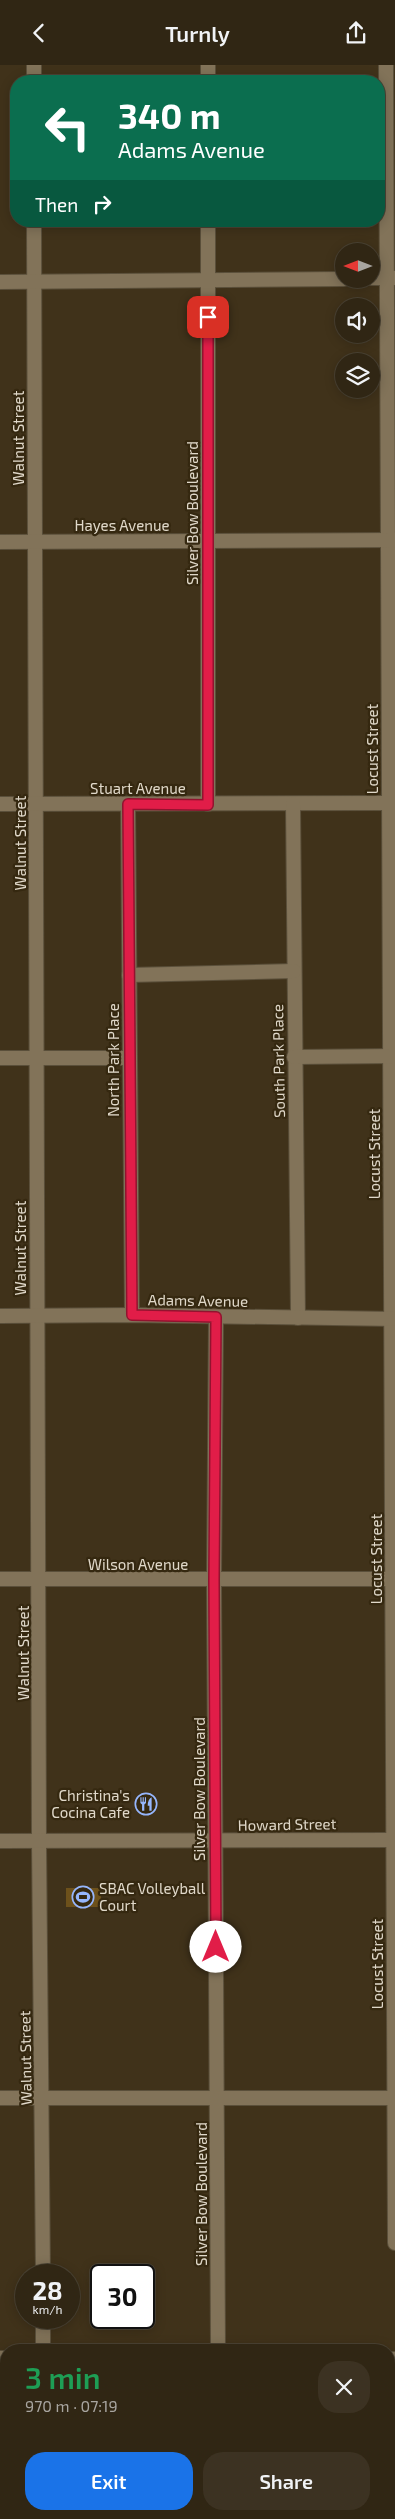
<!DOCTYPE html>
<meta charset="utf-8">
<style>
body{margin:0;font-family:"Exo 2",sans-serif;background:#3c3222;color:#f1f3f6;height:100vh;display:flex;flex-direction:column;font-size:19px;white-space:nowrap}
*{box-sizing:border-box;margin:0}
p{font-size:16px;color:#a8a5a0}
.icon{flex:none;width:28px;height:28px;fill:none;stroke:currentColor;stroke-width:2;stroke-linecap:round;stroke-linejoin:round}
.map{position:relative;flex:1;overflow:hidden}
.sheet{position:absolute;left:0px;top:2279px;width:395px;height:176px;display:flex;flex-direction:column;background:#302614;border-radius:20px 20px 0 0;box-shadow:0 2px 12px #0003,0 0 0 1px #4b4334}
.sheet>*{flex:none}
.banner{position:absolute;left:10px;top:10px;width:375px;height:152px;border-radius:20px;box-shadow:0 2px 12px #0003,0 0 0 1px #4b4334;background:#0b6e4f;color:#fff;overflow:hidden}
.needle{width:32px;rotate:270deg}
.tools{position:absolute;left:335px;top:178px;display:grid;gap:10px}
.tools a{display:grid;place-items:center;width:45px;height:45px;border-radius:50%;background:#302614;box-shadow:0 2px 12px #0003,0 0 0 1px #4b4334;font-size:25px}
.speed{position:absolute;left:15px;top:2199px;display:flex;gap:10px;font-size:25px;font-weight:700;text-align:center}
.speed>*{display:grid;place-content:center;width:65px;height:65px;border-radius:50%;background:#302614;box-shadow:0 2px 12px #0003,0 0 0 1px #4b4334;line-height:1}
.speed small{font-size:12px;font-weight:400}
.speed .limit{border:2px solid #111;border-radius:8px;background:#fff;color:#111}
.pin{position:absolute;display:grid;place-items:center;width:42px;height:42px;color:#fff;margin:-21px;border-radius:10px;box-shadow:0 2px 8px #0006}
.me{position:absolute;width:55px;margin:-28px;rotate:0deg;stroke-linejoin:round;filter:drop-shadow(0 0 4px #0008)}
.turn{display:flex;align-items:center;gap:18px;height:105px;padding:0 25px;font-size:22px}
.turn .icon{width:65px;height:65px;stroke-width:2.5}
.turn b{display:block;font-size:35px;line-height:42px}
.then{display:flex;align-items:center;height:48px;padding:0 25px;background:#0003;gap:10px;font-size:19px}
.round{display:grid;place-items:center;flex:none;width:52px;height:52px;border-radius:20px;background:#3c3222}
.overview{display:flex;align-items:center;justify-content:space-between;height:85px;padding:0 25px}
h1{font-size:30px;font-weight:600;line-height:38px;color:#1e9e55}
.button{display:flex;gap:10px;margin-top:auto;padding:10px 25px}
.button a{flex:1;height:58px;border-radius:20px;background:#1a73e8;color:#fff;font-size:20px;font-weight:600;line-height:58px;text-align:center}
.button a+a{background:#3c3222;color:#f1f3f6}
header{display:flex;justify-content:space-between;align-items:center;height:65px;padding:0 25px;background:#302614;font-size:22px;font-weight:600}
.map>svg:first-child{display:block}
.green{fill:#6d511b}
.lines{fill:none;stroke-linecap:round;stroke-linejoin:round}
.minor-casing{stroke:#5a4f3a;stroke-width:16}
.minor{stroke:#827359;stroke-width:14}
.route-casing{stroke:#92132f;stroke-width:12}
.route{stroke:#e11d48;stroke-width:9}
.labels{text-anchor:middle;dominant-baseline:central;stroke-width:4.5;stroke-linejoin:round;paint-order:stroke}
.street-label{font-size:15px;fill:#e0d8c9;stroke:#352810}
.poi-label{font-size:15px;fill:#e0d8c9;stroke:#352810;text-anchor:end}
</style>
<header><svg class="icon" aria-label="back" viewBox="0 0 24 24"><path d="M15 5l-7 7 7 7"/></svg>Turnly<svg class="icon" aria-label="share" viewBox="0 0 24 24"><path d="M12 15V3M7 8l5-5 5 5M5 13v7h14v-7"/></svg></header>
<div class="map">
<svg width="395" height="2454" viewBox="0 0 395 2454">
<rect width="100%" height="100%" fill="#40321a"/>
<rect class="green" x="66" y="1823" width="35" height="19"/>
<g class="lines">
<g class="minor-casing">
<g id="minor">
<polyline points="34,0 34,16"/>
<polyline points="386,0 395,2178"/>
<polyline points="208,16 208,0"/>
<polyline points="34,156 39,1777 43,2210"/>
<polyline points="371,213 394,213"/>
<polyline points="0,217 344,214"/>
<polyline points="0,477 395,475"/>
<polyline points="0,739 395,738"/>
<polyline points="128,739 132,1250"/>
<polyline points="208,739 208,156"/>
<polyline points="293,739 298,1253"/>
<polyline points="129,910 294,906"/>
<polyline points="294,992 395,991"/>
<polyline points="0,993 130,993"/>
<polyline points="0,1251 132,1250 395,1254"/>
<polyline points="216,1252 214,1515 218,2285"/>
<polyline points="0,1514 395,1514"/>
<polyline points="0,1776 395,1775"/>
<polyline points="0,2033 395,2033"/>
<polyline points="43,2252 43,2285"/>
<polyline points="0,2293 6,2293"/>
<polyline points="389,2294 395,2294"/>
<polyline points="43,2449 44,2454"/>
<polyline points="219,2449 219,2454"/>
</g>
</g>
<use href="#minor" class="minor"/>
</g>
<g class="lines">
<g class="route-casing">
<polyline id="route" points="208,252 208,740 128,739 132,1250 216,1252 214,1515 216,1882"/>
</g>
<use href="#route" class="route"/>
</g>
<defs>
<g id="restaurant-ring" transform="scale(1.125)"><circle r="9.5" fill="#352810" stroke="#96b6fd" stroke-width="1.5"/><path d="M-5-6h1v4h1v-4h1v4h1v-4h1v5L-1.5 .5V6h-2V.5L-5-1ZM5-6V6H3V1.5H1.5Q1.5-4 5-6Z" fill="#96b6fd"/></g>
<g id="stadium-ring" transform="scale(1.125)"><circle r="9.5" fill="#352810" stroke="#96b6fd" stroke-width="1.5"/><path d="M0-5a6.5 5 0 1 0 0 10a6.5 5 0 1 0 0-10ZM-3.5-1.8h7v3.6h-7Z" fill="#96b6fd"/></g>
</defs>
<g fill-rule="evenodd">
<use href="#restaurant-ring" x="146" y="1739"/>
<use href="#stadium-ring" x="83" y="1832"/>
</g>
<g class="labels">
<g class="street-label">
<text transform="translate(18 373) rotate(-90)">Walnut Street</text>
<text transform="translate(192 448) rotate(-90)">Silver Bow Boulevard</text>
<text x="122" y="460">Hayes Avenue</text>
<text transform="translate(372 684) rotate(-90)">Locust Street</text>
<text x="138" y="723">Stuart Avenue</text>
<text transform="translate(20 778) rotate(-90)">Walnut Street</text>
<text transform="translate(113 995) rotate(-90)">North Park Place</text>
<text transform="translate(278 996) rotate(-91)">South Park Place</text>
<text transform="translate(374 1089) rotate(-90)">Locust Street</text>
<text transform="translate(20 1183) rotate(-90)">Walnut Street</text>
<text transform="translate(198 1235) rotate(1)">Adams Avenue</text>
<text transform="translate(376 1494) rotate(-90)">Locust Street</text>
<text x="138" y="1499">Wilson Avenue</text>
<text transform="translate(23 1588) rotate(-90)">Walnut Street</text>
<text transform="translate(199 1724) rotate(-90)">Silver Bow Boulevard</text>
<text transform="translate(287 1759) rotate(-1)">Howard Street</text>
<text transform="translate(377 1899) rotate(-90)">Locust Street</text>
<text transform="translate(25 1993) rotate(-91)">Walnut Street</text>
<text transform="translate(201 2129) rotate(-90)">Silver Bow Boulevard</text>
</g>
<g class="poi-label">
<text x="130" y="1730">Christina's<tspan x="130" dy="17">Cocina Cafe</tspan></text>
<text x="99" y="1823" text-anchor="start">SBAC Volleyball<tspan x="99" dy="17">Court</tspan></text>
</g>
</g>
</svg>
<div class="tools">
<a><svg class="needle" viewBox="-14 -14 28 28"><path d="M0-13l5 13h-10z" fill="#e53935"/><path d="M0 13l5-13h-10z" fill="#a8a5a0"/></svg></a>
<a><svg class="icon" aria-label="sound" viewBox="0 0 24 24"><path d="M4 9h4l5-4v14l-5-4H4zM17 9q2 3 0 6"/></svg></a>
<a><svg class="icon" aria-label="layers" viewBox="0 0 24 24"><path d="M12 4l9 5-9 5-9-5zM3 14l9 5 9-5"/></svg></a>
</div>
<div class="speed"><div>28<small>km/h</small></div><div class="limit">30</div></div>
<div class="pin" style="left:208px;top:252px;background:#d93025"><svg class="icon" aria-label="arrive" viewBox="0 0 24 24"><path d="M6 21V4h12l-3 4 3 4H6"/></svg></div>
<svg class="me" style="left:216px;top:1882px" viewBox="-20 -20 40 40"><circle r="19" fill="#fff"/><path d="M0-13L10 11 0 6-10 11z" fill="#e11d48"/></svg>
<div class="banner">
<div class="turn"><svg class="icon" aria-label="left" viewBox="0 0 24 24"><path d="M17 20v-9H6M10 6l-5 5 5 5"/></svg><div><b>340 m</b>Adams Avenue</div></div>
<div class="then">Then<svg class="icon" aria-label="right" viewBox="0 0 24 24"><path d="M7 20v-9h11M14 6l5 5-5 5"/></svg></div>
</div>
<section class="sheet">
<div class="overview"><div><h1>3 min</h1><p>970 m · 07:19</p></div><a class="round"><svg class="icon" aria-label="close" viewBox="0 0 24 24"><path d="M6 6l12 12M18 6L6 18"/></svg></a></div>
<div class="button"><a>Exit</a><a>Share</a></div>
</section>
</div>
